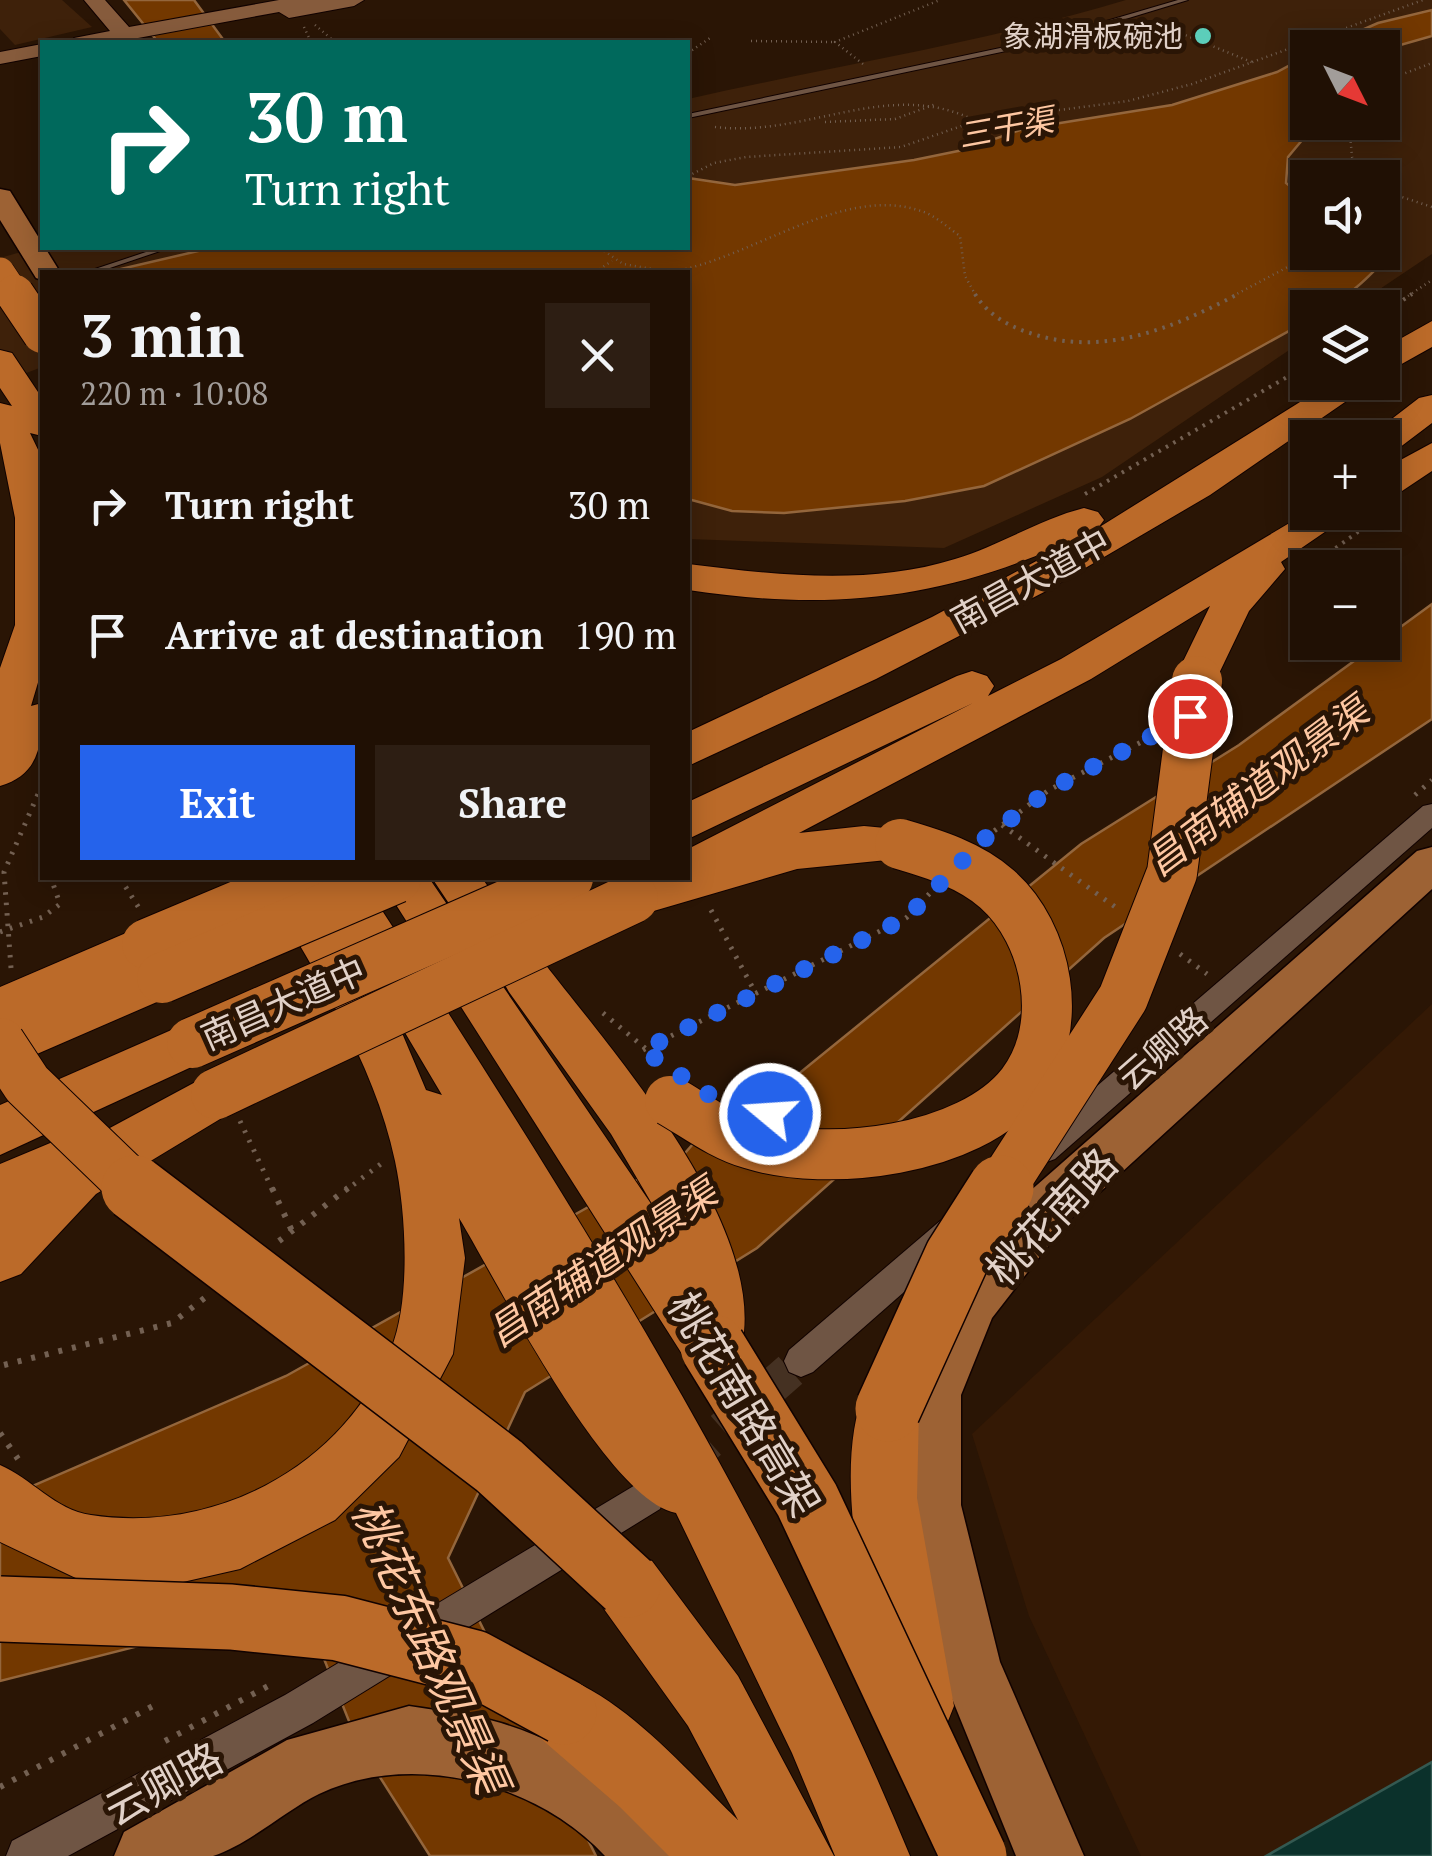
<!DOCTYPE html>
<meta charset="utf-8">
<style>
body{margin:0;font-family:"PT Serif","Noto Sans SC",serif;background:#2d1e13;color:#f1f3f6;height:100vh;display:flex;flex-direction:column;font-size:38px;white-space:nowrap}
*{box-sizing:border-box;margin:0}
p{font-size:32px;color:#a29d9a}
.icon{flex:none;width:55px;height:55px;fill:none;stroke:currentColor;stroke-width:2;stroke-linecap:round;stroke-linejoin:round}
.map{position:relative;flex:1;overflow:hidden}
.panel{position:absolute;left:40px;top:270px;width:650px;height:610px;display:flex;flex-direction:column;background:#201004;border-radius:0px;box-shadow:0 5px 25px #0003,0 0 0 2px #3d3026}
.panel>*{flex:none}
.hud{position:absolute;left:40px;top:40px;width:650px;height:210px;border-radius:0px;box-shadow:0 5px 25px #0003,0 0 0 2px #3d3026;background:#00695c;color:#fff;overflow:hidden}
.needle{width:65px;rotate:132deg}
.buttons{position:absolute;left:1290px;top:30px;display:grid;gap:20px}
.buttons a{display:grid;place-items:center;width:110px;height:110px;border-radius:0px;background:#201004;box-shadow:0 5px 25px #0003,0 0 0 2px #3d3026;font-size:50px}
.pin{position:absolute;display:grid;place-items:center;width:85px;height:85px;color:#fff;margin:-42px;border:5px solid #fff;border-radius:50%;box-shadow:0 2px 10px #0007}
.me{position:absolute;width:110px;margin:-55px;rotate:288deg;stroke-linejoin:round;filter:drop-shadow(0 0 8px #0008)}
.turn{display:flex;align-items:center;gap:35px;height:210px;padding:0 40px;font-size:45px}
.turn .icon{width:130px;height:130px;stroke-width:2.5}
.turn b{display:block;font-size:70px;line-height:85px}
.round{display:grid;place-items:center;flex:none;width:105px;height:105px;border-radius:0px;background:#2d1e13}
.head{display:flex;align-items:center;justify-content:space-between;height:170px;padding:0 40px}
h1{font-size:60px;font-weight:600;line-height:75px}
.primary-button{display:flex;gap:20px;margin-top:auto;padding:20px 40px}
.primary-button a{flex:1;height:115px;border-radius:0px;background:#2563eb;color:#fff;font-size:40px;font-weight:600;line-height:115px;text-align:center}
.primary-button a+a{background:#2d1e13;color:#f1f3f6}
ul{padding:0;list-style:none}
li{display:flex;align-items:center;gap:30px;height:130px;padding:0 40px}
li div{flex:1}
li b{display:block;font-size:38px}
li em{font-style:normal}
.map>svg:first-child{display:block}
.built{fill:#341905}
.green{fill:#3e210a;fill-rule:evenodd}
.water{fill:#733800;stroke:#94663c;stroke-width:2.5}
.building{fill:#0b312b;stroke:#345951;stroke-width:2.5}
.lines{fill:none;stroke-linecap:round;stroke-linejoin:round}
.street-tunnel{stroke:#453122;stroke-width:36;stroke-dasharray:36 18;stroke-linecap:butt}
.lane-casing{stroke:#110200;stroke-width:2}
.street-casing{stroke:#110200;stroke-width:2}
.secondary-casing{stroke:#110200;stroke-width:2}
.primary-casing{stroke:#110200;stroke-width:3}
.highway-casing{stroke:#110200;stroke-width:2}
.path-far3{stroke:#736052;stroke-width:2.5;stroke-dasharray:1 4;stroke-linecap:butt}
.path-far2{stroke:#736052;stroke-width:4;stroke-dasharray:2.5 6;stroke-linecap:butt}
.path-far1{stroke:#736052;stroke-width:5;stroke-dasharray:2.5 8;stroke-linecap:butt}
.path{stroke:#736052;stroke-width:6;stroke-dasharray:4 10;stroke-linecap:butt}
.lane{fill:#6f5544;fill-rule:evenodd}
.street{fill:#6f5544;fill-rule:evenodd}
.secondary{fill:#865b3c;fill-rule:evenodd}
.primary{fill:#9d6234;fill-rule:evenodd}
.highway{fill:#bb6a29;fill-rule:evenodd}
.highway-bridge-far3-casing{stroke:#110200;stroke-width:30;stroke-linecap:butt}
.highway-bridge-far2-casing{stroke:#110200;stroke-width:40;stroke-linecap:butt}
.highway-bridge-far1-casing{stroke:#110200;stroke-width:52;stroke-linecap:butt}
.highway-bridge-casing{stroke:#110200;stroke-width:68;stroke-linecap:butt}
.highway-bridge-far3{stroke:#bb6a29;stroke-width:29}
.highway-bridge-far2{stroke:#bb6a29;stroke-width:38}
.highway-bridge-far1{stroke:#bb6a29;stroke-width:50}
.highway-bridge{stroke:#bb6a29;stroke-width:65}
.route{stroke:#2563eb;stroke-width:18;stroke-dasharray:0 32.4}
.poi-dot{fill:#5cceba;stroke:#2a1505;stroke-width:4}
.labels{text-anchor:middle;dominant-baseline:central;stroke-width:10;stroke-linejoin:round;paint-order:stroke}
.far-poi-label{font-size:30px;fill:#e1d1c8;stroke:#2a1505;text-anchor:end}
.far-water-label{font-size:32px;font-style:italic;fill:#fec7a2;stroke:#2a1505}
.street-label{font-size:35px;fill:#e1d1c8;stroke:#2a1505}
.water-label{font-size:38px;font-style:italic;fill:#fec7a2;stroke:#2a1505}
.near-street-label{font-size:42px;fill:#e1d1c8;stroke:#2a1505}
.near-water-label{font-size:45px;font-style:italic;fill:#fec7a2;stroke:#2a1505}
</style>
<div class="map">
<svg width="1432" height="1856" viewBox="0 0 1432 1856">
<rect width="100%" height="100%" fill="#2a1505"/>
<polygon class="built" points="1432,1004 1432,1856 1141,1856 1029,1616 972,1434"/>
<g class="green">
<polygon points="0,0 62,0 92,27 15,45 0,29"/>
<path d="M1126 0H1432V254L1353 307 1308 308 1307 338 1102 477 944 548 688 539V272H42V367L0 383V258L42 246 688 248V99C834 66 982 43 1126 0ZM1308 48H1382V122H1308ZM1308 178H1382V252H1308Z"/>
</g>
<g class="water">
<polygon points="124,0 194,0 225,42 158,42"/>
<polygon points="1432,10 1432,36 1383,50 1323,47 1378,23"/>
<path d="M1307 56 1308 133 1288 157 1286 183 1307 200 1308 252H1382L1383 230 1391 253C1369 277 1341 308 1308 308L1307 321 1130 419 984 486 905 501 784 513 732 511 688 499V272H108L211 248H688V178L735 185 914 160 963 150 1023 129 1172 105 1277 72Z"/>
<polygon points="1432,604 1432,719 1104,938 757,1248 525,1392 448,1558 596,1856 430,1856 357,1741 308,1619 273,1612 0,1681 0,1500 286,1376 685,1153 708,1127 769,1098 1081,844 1239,745"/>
</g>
<polygon class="building" points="1432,1762 1432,1856 1266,1856"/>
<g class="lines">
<polyline class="street-tunnel" points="682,1465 801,1361"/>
<g class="lane-casing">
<g id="lane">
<polygon points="1178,0 1188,0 1053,41 688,118 688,114 1052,37"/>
<polygon points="158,248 169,248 98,272 86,272"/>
</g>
</g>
<g class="street-casing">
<g id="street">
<polygon points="1432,804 1432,828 1055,1159 1044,1163 1033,1159 1029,1150 1033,1141 1423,806"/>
<polygon points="951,1217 962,1221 967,1231 962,1241 813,1372 801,1377 789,1372 784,1361 789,1350 940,1221"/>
<polygon points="647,1478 660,1483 665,1496 660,1509 313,1723 68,1856 6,1856 12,1841 285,1695"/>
</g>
</g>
<g class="secondary-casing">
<g id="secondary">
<polygon points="84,0 105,0 129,27 279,0 364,0 354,6 289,18 279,12 138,38 139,42 71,42 74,38 110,31"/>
<polygon points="42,44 42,56 0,64 0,52"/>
</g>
</g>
<g class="primary-casing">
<g id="primary">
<polygon points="0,189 10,191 60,272 42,272 42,280 36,278 0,220"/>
<polygon points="1432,847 1432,889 1065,1224 992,1318 961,1395 961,1505 1000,1662 1084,1856 1016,1856 938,1664 903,1505 905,1395 953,1284 1029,1192 1417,851"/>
<path d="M409 1706C439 1711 472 1714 501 1723 566 1743 658 1791 685 1856H605C537 1782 411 1750 319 1794 286 1810 248 1845 213 1856 190 1856 141 1856 114 1856L124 1832 287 1740Z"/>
</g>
</g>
<g class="highway-casing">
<g id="highway">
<polygon points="1432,321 1432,347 1382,375 1382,349"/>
<path d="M0 350 12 353 42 398V436L30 433 42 458V669L31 706 42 703C42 740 42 774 0 786V668L15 625V518L0 443V403L12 406 0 388Z"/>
<path d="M1332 382H1374L1210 495 1046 591 876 679 688 766V732L932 617 1094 530C955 598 840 613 688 590V564C776 575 868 586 955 559 999 546 1040 519 1084 508L1098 512 1104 520 1098 528Z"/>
<polygon points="1432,395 1432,423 1395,451 1382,454 1382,438 1367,438 1419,398"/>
<polygon points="1432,443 1432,471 1396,495 1382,498 1382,470"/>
<polygon points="1308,512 1354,512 1281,562 1285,569 1249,611 1212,688 1197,693 1182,688 1175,678 1210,606 1091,679 799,833 864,826 917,831 924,844 917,857 797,869 633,917 616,911 608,898 616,885 638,878 688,878 688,849 973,703 688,839 688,802 957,676 972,671 987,676 994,686 988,696 1061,659"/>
<path d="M265 878H310L334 916 312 878H361C565 1192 767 1509 910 1856H835L792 1753 676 1513C607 1500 497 1281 459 1218L465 1258 453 1354 399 1457 335 1520 240 1569 161 1587 82 1581 0 1542V1465C31 1478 55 1510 91 1515 215 1534 343 1467 391 1349 411 1300 406 1212 395 1161 375 1066 319 978 270 895L263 882ZM394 1014 442 1095 426 1090Z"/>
<path d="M379 878H429L658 1214 611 1134 509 992 501 978 507 968 488 962 432 878H482L531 948 526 958 545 964C615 1055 787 1247 735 1368L713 1376 691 1368Z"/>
<polygon points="147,924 165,930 172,944 164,958 180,964 188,978 180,992 0,1070 0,987"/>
<polygon points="192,1021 211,1028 219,1043 211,1058 0,1155 0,1105"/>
<polygon points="216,1071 235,1078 243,1094 235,1110 96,1194 21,1274 0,1282 0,1164 79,1131 95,1136"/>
<path d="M888 1378 910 1387 919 1409 917 1498 954 1706 944 1731 919 1741 894 1731 884 1706C869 1614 829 1474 866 1387Z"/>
<path d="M628 1551 652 1561 738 1676 834 1856H669L620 1807 539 1737 529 1712 539 1687 564 1677C631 1704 686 1770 738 1820L688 1726 604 1609 594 1585 604 1561Z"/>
</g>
</g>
<g class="path-far3">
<polyline points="1158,24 1254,63"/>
<polyline points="315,25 335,42"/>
<polyline points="304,27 311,42"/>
<polyline points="751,41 835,42"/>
<polyline points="688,53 710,38"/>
<polyline points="863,64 835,42 940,0"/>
<polyline points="1382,82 1432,63"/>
<polyline points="825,122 895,119 936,104"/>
<polyline points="1349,122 1352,157 1361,178"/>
<path d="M715 127C807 138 889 77 976 121"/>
<polyline points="688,176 714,163 746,157 901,147 976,121 1128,101 1192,84 1423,0"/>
<polyline points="1382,183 1399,196 1432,207"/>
<polyline points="600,248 623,264 670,272"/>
<polyline points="595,272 612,261"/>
<path d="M671 272C751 259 843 184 921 211 935 215 948 228 960 236L965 276 976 296"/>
<polyline points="1233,296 1316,252"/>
<polyline points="1408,296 1432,280"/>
</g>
<g class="path-far2">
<path d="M975 294C987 314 1008 326 1030 333 1103 358 1173 328 1238 294"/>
<polyline points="1382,314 1412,294"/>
<polyline points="1085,494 1308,365"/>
<polyline points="1308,568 1387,511"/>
<polyline points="1296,577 1308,568"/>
</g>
<g class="path-far1">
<polyline points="1415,795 1432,780"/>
<polyline points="1002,825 1118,909"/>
<polyline points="986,837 1049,790 1151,737"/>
<polyline points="120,878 139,908"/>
<polyline points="711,910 756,994"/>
<polyline points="0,932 43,917 60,904 51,878"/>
<polyline points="1180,954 1207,974"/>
<polyline points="11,968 4,872 42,785"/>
<polyline points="603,1013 664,1064"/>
<polyline points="643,1050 906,918 932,891"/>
<polyline points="240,1121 273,1191"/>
<polyline points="345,1191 382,1163"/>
</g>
<g class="path">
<polyline points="272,1188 292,1231"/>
<polyline points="279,1241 348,1188"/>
<polyline points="4,1365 172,1323 207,1296"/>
<polyline points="0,1433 18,1459"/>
<polyline points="165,1741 270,1685"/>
<polyline points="0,1787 153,1706"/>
</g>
<use href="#lane" class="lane"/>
<use href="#street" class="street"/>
<use href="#secondary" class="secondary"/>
<use href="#primary" class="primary"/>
<use href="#highway" class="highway"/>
<g class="highway-bridge-far3-casing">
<polyline id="highway-bridge-far3" points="0,272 16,296"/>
</g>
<g class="highway-bridge-far2-casing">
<g id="highway-bridge-far2">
<polyline points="15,294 42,334"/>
<polyline points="1196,683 1197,678"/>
</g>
</g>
<g class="highway-bridge-far1-casing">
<g id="highway-bridge-far1">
<polyline points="147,944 305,878"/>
<polyline points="162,978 396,878"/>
<polyline points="0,1043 27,1084 138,1191"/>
<polyline points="192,1043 568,878"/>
<polyline points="216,1094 633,898"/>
<path d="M670 1101C696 1116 722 1136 751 1144 828 1168 970 1151 1022 1084 1066 1027 1048 934 997 889 970 865 934 854 900 844"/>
<polyline points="999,1191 1123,998 1172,873 1197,681"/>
</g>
</g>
<g class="highway-bridge-casing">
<g id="highway-bridge">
<polyline points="134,1188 499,1466 628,1585"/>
<polyline points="713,1347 807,1500 974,1856"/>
<polyline points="888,1409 957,1257 1001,1188"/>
<polyline points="0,1609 231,1617 339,1628 474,1663 564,1712"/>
</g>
</g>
<use href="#highway-bridge-far3" class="highway-bridge-far3"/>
<use href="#highway-bridge-far2" class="highway-bridge-far2"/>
<use href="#highway-bridge-far1" class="highway-bridge-far1"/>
<use href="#highway-bridge" class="highway-bridge"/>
</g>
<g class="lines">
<polyline class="route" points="770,1114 708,1094 643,1050 906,918 983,840 1049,790 1190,716"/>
</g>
<circle class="poi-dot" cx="1203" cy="36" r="10"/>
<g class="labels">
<g class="far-poi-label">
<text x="1183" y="36">象湖滑板碗池</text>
</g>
<g class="far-water-label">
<text transform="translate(1006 127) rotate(-10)">三干渠</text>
</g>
<g class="street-label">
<text transform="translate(1030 580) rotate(-29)">南昌大道中</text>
<text transform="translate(283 1003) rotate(-24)">南昌大道中</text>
<text transform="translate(1162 1048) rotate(-41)">云卿路</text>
</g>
<g class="water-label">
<text transform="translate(1257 786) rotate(-37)">昌南辅道观景渠</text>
<text transform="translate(602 1262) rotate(-34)">昌南辅道观景渠</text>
</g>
<g class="near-street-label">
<text transform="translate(1051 1216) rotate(-47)">桃花南路</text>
<text transform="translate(745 1404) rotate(59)">桃花南路高架</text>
<text transform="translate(163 1783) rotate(-28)">云卿路</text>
</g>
<g class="near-water-label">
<text transform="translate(431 1646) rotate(66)">桃花东路观景渠</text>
</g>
</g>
</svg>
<div class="buttons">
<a><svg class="needle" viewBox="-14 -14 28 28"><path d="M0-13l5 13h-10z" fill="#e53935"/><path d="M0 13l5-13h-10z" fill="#a29d9a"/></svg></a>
<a><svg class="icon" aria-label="sound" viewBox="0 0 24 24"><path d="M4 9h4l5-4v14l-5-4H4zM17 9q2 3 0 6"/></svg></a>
<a><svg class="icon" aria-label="layers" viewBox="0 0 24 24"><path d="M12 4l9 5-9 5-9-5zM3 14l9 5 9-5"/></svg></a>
<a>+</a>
<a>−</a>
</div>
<div class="pin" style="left:1190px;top:716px;background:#d93025"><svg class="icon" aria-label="arrive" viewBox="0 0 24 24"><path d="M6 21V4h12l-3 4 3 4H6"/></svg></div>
<svg class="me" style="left:770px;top:1114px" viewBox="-20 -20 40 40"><circle r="17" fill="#2563eb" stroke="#fff" stroke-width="3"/><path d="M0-11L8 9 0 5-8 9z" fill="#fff"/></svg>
<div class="hud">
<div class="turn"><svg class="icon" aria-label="right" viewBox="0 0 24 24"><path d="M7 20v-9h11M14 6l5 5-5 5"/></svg><div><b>30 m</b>Turn right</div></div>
</div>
<section class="panel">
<div class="head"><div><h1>3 min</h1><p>220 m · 10:08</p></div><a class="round"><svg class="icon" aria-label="close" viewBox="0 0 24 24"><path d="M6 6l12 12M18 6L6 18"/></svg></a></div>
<ul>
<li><svg class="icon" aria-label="right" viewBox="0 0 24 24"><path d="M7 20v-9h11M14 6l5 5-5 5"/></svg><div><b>Turn right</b></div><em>30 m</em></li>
<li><svg class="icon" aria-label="arrive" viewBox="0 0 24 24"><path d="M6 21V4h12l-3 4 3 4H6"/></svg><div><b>Arrive at destination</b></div><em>190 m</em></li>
</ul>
<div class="primary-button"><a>Exit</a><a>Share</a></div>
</section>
</div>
